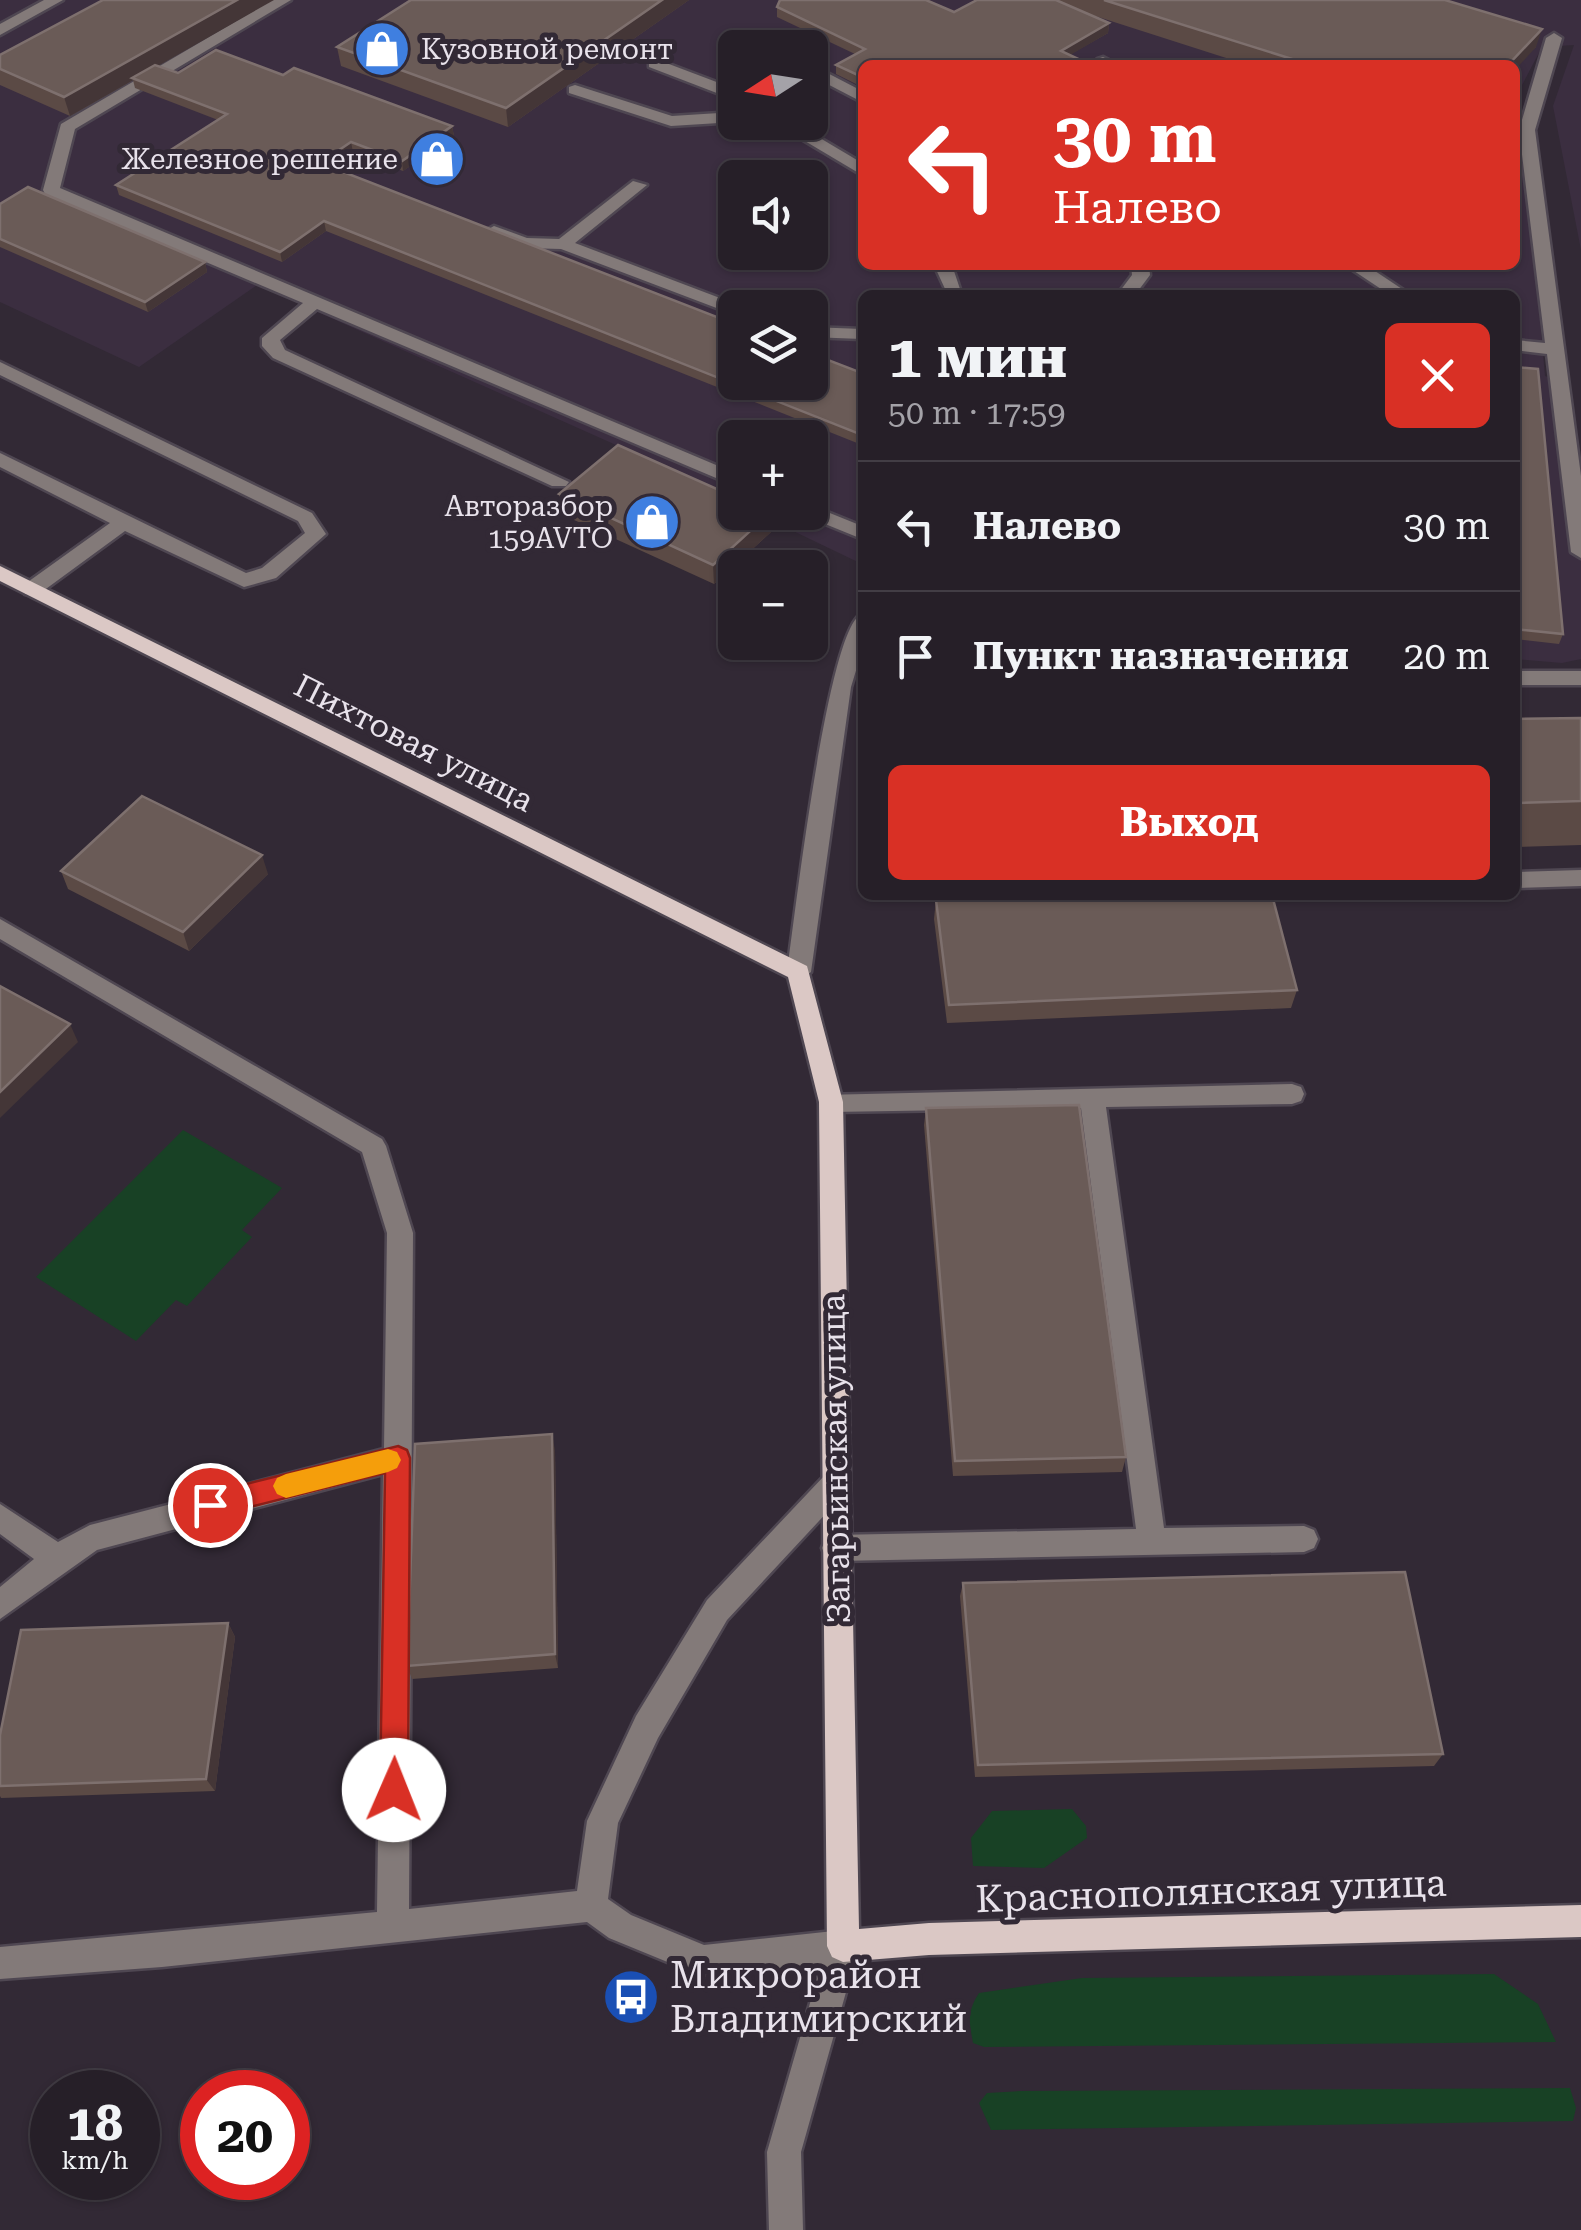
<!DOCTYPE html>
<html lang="ru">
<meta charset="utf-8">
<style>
body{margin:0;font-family:"Roboto Serif",serif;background:#2e2730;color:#f1f3f6;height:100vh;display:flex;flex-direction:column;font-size:38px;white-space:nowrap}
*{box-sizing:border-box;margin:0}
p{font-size:32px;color:#a4a2a8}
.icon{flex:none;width:55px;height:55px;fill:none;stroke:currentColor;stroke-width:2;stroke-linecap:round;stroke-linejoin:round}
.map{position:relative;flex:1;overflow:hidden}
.side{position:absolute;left:858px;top:290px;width:662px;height:610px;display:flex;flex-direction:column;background:#261f28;border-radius:15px;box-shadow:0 2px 8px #0004,0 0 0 2px #423d45}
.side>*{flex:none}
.guide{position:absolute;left:858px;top:60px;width:662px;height:210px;border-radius:15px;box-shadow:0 2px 8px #0004,0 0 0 2px #423d45;background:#d93025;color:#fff;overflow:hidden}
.needle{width:65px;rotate:258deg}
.fabs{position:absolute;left:718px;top:30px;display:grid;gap:20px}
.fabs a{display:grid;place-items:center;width:110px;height:110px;border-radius:15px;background:#261f28;box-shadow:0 2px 8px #0004,0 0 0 2px #423d45;font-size:50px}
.speed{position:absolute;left:30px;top:2070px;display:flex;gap:20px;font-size:50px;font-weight:700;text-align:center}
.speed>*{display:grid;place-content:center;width:130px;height:130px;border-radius:50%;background:#261f28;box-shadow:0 2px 8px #0004,0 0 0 2px #423d45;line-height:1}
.speed small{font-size:25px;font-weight:400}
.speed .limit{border:15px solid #d22;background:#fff;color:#111}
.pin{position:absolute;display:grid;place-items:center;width:85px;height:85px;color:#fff;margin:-42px;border:5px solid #fff;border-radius:50%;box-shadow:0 2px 10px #0007}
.me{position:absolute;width:110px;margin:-55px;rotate:1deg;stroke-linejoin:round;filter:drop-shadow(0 0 8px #0008)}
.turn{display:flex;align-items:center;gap:35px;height:210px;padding:0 30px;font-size:45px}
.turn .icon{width:130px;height:130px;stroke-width:2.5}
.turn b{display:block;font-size:70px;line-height:85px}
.round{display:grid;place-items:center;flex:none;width:105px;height:105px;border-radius:15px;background:#2e2730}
.head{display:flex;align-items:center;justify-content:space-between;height:170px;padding:0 30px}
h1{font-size:60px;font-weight:700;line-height:75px}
.button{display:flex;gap:20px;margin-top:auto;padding:20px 30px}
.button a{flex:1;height:115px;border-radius:15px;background:#d93025;color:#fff;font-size:40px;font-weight:700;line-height:115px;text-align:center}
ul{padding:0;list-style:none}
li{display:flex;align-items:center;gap:30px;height:130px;padding:0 30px;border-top:2px solid #423d45}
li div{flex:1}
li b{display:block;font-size:38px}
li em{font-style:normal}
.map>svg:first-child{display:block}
.built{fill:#3b2e40;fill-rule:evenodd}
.green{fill:#184125}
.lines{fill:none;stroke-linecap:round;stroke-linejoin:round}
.minor-casing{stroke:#4f4752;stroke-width:5}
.major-casing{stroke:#4f4752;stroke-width:5}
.minor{fill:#837a79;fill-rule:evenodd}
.major{fill:#dbc8c5;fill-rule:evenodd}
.wall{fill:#5b4a45}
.shaded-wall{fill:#443637}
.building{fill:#6a5b57;stroke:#7e706e;stroke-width:2.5}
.route{fill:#d93025;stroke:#8d1f18;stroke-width:2.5}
.slow{fill:#f59e0b}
.labels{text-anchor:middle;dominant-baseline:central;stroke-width:10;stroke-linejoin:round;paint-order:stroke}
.far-poi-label{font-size:28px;fill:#e8e2eb;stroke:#322935;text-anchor:end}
.street-label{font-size:32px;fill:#e8e2eb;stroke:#322935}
.near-street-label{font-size:38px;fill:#e8e2eb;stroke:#322935}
.near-poi-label{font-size:38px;fill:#e8e2eb;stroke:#322935;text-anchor:start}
</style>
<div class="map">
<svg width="1581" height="2230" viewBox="0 0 1581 2230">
<rect width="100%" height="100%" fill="#322935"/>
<path class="built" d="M0 0H1581V250L1553 106 1574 45 1542 47 1520 89 1545 376 1569 384 1581 482V659L1562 663 1515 659V295H862V564L756 513 810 512V438H735V502L625 449 257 285 139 367 0 302ZM735 48H810V122H735ZM862 65H1515V265H862ZM735 178H810V252H735ZM735 308H810V382H735Z"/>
<g class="green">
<polygon points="183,1130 282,1188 242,1230 252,1237 187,1306 176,1300 136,1341 36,1277"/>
<polygon points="1072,1809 1086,1826 1087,1838 1044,1868 973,1866 971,1838 992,1811"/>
<path d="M1494 1974 1538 2004 1556 2042 984 2047 973 2043C969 2022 967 2011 979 1993L1082 1978Z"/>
<polygon points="1570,2088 1576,2108 1573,2121 991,2130 979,2103 987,2093 1021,2091"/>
</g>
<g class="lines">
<g class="minor-casing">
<g id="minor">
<polygon points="44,0 63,0 0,35 0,24"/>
<polygon points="272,0 291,0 75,129 60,188 735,473 735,486 317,309 280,340 285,350 569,482 566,486 552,486 273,358 262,346 262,338 303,303 45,194 43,190 61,124"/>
<polygon points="748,32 773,45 775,48 756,48 743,40 743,34"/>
<polygon points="1554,33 1562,38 1535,130 1581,476 1581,558 1571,552 1547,354 1515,350 1515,340 1545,343 1519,130 1546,38"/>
<polygon points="1103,57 1118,65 1097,65 1097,59"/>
<polygon points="649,61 661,61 735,89 735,100 649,67"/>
<polygon points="810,64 862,91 862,102 810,75"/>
<polygon points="575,85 672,116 735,112 735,122 671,126 569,93 569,87"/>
<polygon points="773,122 793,122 862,163 862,175"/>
<polygon points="633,181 647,185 575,243 741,306 735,308 735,315 561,249 525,248 485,231 494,226 527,238 559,239"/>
<polygon points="934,265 952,265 962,295 942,295 946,291"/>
<polygon points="1131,265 1149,265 1150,275 1135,295 1117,295 1132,275"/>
<polygon points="1345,265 1366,265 1411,295 1390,295"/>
<polygon points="810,327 862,329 862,339 810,337"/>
<polygon points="0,362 312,513 326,534 276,578 244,587 125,531 39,594 25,594 25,584 110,523 0,467 0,453 246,573 262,568 305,533 298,521 0,375"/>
<polygon points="810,505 862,526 862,539 803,515 801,512 810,512"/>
<path d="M862 614V651L851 687 811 972 799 981 787 972C794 924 828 624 862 614Z"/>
<rect x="1515" y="671" width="66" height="14"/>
<polygon points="1581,870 1581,886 1515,888 1515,872"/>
<polygon points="0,919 382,1139 386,1146 413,1233 409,1909 577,1891 587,1821 636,1716 707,1600 825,1475 835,1471 845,1475 849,1484 845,1493 727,1620 658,1738 618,1823 608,1899 631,1915 704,1945 843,1930 854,1935 859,1946 801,2152 803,2230 769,2230 767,2152 821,1965 704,1977 609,1938 587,1922 162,1967 0,1979 0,1947 377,1912 383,1474 97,1550 0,1619 0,1587 34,1559 0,1534 0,1504 58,1542 90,1525 384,1449 387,1233 362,1152 0,939"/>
<polygon points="1292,1084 1301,1087 1304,1094 1301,1101 1292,1104 1106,1107 1164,1528 1304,1526 1314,1530 1318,1539 1314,1548 1304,1552 836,1561 826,1558 822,1548 826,1538 836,1535 1136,1529 1081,1108 831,1112 822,1109 819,1102 822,1095"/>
</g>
</g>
<g class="major-casing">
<polygon id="major" points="0,566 807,966 843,1102 859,1929 929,1923 1581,1905 1581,1937 929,1955 843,1962 832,1957 827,1946 819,1102 788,977 0,581"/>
</g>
<use href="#minor" class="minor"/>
<use href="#major" class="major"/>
</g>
<g class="wall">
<polygon points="411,0 689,0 508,127 341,66 337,47"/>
<polygon points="977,0 1445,0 1536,47 1515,65 1248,65 1089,14 1109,23 1108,33 1069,55 862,65 862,87 836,74 836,65 855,54 777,17 777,7 954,12"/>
<polygon points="0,55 158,66 178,73 283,75 452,126 454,136 403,171 353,152 330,167 862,373 862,445 326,231 282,262 119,195 116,185 218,120 135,88 133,80 70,116 0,85"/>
<polygon points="0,204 205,262 207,272 148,312 0,247"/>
<polygon points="1515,367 1563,634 1559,644 1515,639"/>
<polygon points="559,494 771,532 714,584 561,514"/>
<polygon points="1581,718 1581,845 1515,847 1515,719"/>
<polygon points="61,871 268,874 189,951 68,889"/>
<polygon points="936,900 1297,990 1291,1008 947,1023 934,919"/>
<polygon points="926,1108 1126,1457 1122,1472 953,1476 924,1125"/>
<polygon points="555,1450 558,1668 412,1679 407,1666"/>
<polygon points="963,1583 1443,1754 1434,1766 975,1777 960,1596"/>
<polygon points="228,1623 235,1637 215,1791 1,1798 0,1796 0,1735"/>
</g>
<g class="shaded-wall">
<polygon points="237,0 274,0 70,116 64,97"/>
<polygon points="662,0 689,0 508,127 506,108"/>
<polygon points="1109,23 1108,33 1060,61 1061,51"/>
<polygon points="1542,29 1536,47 1515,70 1515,65 1508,65"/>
<polygon points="452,126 454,136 403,171 402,161"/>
<polygon points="351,142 353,152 322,173 320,163"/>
<polygon points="324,221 326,231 282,262 280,252"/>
<polygon points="205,262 207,272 148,312 145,302"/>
<polygon points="771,512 771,532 714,584 713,565"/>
<polygon points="262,855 268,874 189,951 183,932"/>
<polygon points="70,1024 78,1042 0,1118 0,1092"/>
<polygon points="552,1434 555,1450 558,1668 555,1654"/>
<polygon points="228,1623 235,1637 215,1791 206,1779"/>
</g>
<g class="building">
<polygon points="103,0 237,0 64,97 0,69 0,55"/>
<polygon points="411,0 662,0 506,108 337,47"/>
<polygon points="780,0 926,0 954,12 977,0 1056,0 1109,23 1061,51 1091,65 862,65 862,77 836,65 865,49 777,7"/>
<polygon points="1104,0 1445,0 1542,29 1508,65 1311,65"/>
<polygon points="216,50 283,75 294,68 452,126 402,161 351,142 320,163 735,324 735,382 810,382 810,353 862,373 862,435 324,221 280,252 116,185 227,114 132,78 155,65 178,73"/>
<polygon points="28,187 205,262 145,302 0,239 0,204"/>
<polygon points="1515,367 1538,369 1563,634 1515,629"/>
<polygon points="618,445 735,497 735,512 771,512 713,565 559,494"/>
<polygon points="1581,718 1581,801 1518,803 1515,794 1515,719"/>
<polygon points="142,796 262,855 183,932 61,871"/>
<polygon points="1056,895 1272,895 1297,990 949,1005 936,900"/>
<polygon points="0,986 70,1024 0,1092"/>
<polygon points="1079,1105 1126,1457 955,1461 926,1108"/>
<polygon points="552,1434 555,1654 407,1666 415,1444"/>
<polygon points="1405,1572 1443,1754 978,1765 963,1583"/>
<polygon points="228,1623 206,1779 0,1786 0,1735 21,1630"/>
</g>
<polygon class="route" points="398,1446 407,1450 410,1458 408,1790 404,1800 394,1804 384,1800 380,1790 385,1473 210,1517 201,1514 197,1505 201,1497 210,1493"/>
<polygon class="slow" points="388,1449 397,1452 401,1460 397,1468 388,1472 286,1498 277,1494 273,1486 277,1478 286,1474"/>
<defs>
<g id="shop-disc" transform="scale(2.875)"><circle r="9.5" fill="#3f7fe0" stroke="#322935"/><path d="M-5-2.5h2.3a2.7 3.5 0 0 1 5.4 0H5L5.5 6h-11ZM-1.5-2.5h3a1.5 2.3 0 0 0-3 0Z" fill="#fff"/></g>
<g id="bus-disc" transform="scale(2.875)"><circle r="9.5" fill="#1a4fb4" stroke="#322935"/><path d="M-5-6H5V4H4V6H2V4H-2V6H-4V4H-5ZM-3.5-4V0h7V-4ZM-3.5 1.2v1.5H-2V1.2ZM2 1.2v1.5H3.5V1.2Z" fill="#fff"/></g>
</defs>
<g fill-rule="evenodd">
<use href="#shop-disc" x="382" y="49"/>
<use href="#shop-disc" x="437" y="159"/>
<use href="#shop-disc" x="652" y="522"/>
<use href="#bus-disc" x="631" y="1997"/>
</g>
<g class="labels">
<g class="far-poi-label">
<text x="421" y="49" text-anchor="start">Кузовной ремонт</text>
<text x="398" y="159">Железное решение</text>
<text x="613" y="506">Авторазбор<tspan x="613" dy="32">159AVTO</tspan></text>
</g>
<g class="street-label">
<text transform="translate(414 743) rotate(27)">Пихтовая улица</text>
<text transform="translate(836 1459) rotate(-91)">Загарьинская улица</text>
</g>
<g class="near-street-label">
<text transform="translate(1211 1891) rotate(-2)">Краснополянская улица</text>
</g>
<g class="near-poi-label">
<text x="670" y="1975">Микрорайон<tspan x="670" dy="44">Владимирский</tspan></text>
</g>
</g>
</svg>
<div class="fabs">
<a><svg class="needle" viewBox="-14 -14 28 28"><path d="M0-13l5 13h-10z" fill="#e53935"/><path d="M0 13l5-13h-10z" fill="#a4a2a8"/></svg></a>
<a><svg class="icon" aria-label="sound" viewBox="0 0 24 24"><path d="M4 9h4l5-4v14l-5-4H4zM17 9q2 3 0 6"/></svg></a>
<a><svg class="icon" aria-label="layers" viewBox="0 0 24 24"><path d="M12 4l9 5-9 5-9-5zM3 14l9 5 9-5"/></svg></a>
<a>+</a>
<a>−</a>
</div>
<div class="speed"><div>18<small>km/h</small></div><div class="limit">20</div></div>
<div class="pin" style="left:210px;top:1505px;background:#d93025"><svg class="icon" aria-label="arrive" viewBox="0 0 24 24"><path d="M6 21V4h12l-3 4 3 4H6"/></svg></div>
<svg class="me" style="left:394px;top:1790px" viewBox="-20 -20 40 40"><circle r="19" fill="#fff"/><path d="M0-13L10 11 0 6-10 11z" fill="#d93025"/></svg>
<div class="guide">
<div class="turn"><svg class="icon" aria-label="left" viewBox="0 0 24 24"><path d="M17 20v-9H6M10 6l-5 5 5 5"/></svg><div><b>30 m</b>Налево</div></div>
</div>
<section class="side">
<div class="head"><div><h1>1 мин</h1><p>50 m · 17:59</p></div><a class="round" style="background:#d93025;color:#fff"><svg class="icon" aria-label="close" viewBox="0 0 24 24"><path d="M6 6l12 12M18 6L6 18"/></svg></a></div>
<ul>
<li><svg class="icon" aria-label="left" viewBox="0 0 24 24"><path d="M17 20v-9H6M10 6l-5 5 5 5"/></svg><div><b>Налево</b></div><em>30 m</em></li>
<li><svg class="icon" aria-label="arrive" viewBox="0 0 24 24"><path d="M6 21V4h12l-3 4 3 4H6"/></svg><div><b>Пункт назначения</b></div><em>20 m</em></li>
</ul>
<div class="button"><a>Выход</a></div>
</section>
</div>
